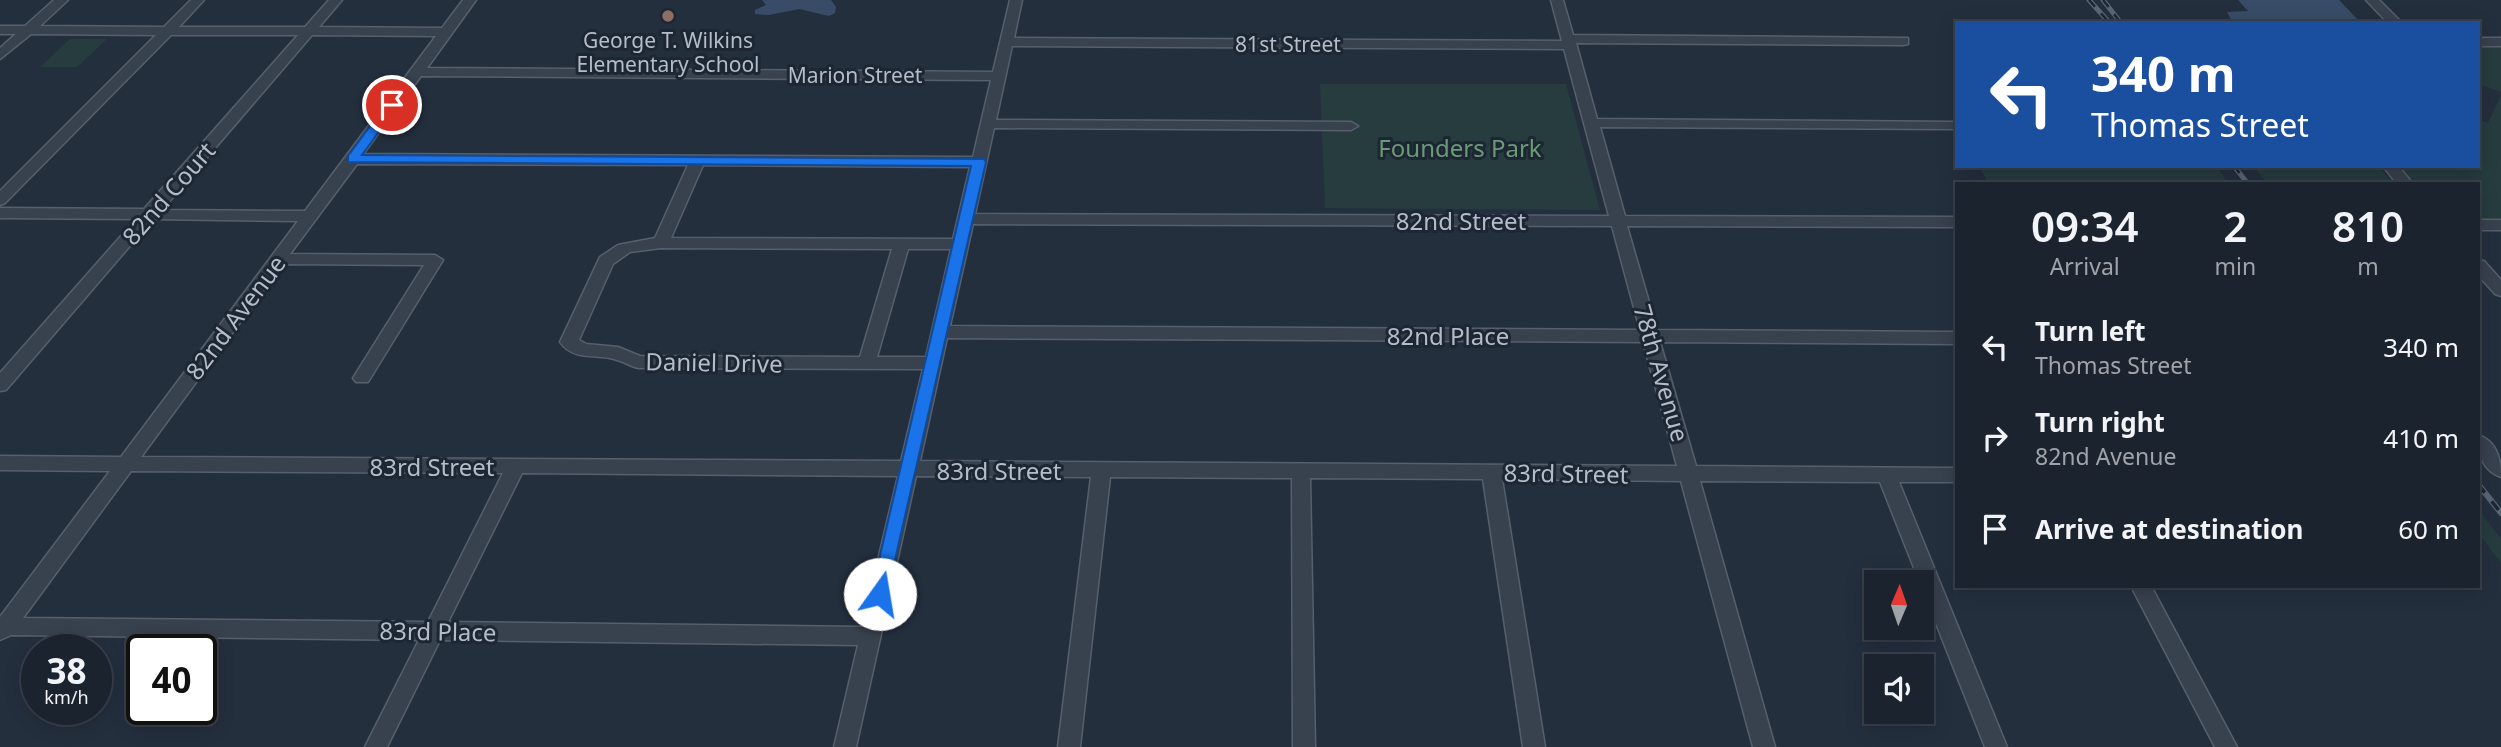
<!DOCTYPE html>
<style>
body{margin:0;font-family:"Noto Sans",sans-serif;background:#282f3a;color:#f1f3f6;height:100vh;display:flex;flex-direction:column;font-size:26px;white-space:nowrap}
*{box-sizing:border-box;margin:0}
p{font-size:23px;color:#a0a4aa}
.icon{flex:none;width:38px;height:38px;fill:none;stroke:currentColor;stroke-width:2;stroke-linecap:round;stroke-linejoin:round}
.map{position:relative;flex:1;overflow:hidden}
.drawer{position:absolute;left:1955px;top:182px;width:525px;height:406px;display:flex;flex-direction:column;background:#1b232e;border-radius:0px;box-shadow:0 4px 18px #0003,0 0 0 2px #39404a}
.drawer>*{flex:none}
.banner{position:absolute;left:1955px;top:21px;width:525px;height:147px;border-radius:0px;box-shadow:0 4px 18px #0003,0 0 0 2px #39404a;background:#1a4fa0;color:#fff;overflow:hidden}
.needle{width:46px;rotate:2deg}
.buttons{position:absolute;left:1864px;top:570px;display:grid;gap:14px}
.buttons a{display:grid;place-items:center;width:70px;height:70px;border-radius:0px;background:#1b232e;box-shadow:0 4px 18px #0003,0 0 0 2px #39404a;font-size:35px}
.speed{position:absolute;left:21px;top:634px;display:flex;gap:14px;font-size:35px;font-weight:700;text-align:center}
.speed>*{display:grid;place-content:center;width:91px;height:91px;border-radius:50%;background:#1b232e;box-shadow:0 4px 18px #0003,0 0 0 2px #39404a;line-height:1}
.speed small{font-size:18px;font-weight:400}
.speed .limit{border:4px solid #111;border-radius:10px;background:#fff;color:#111}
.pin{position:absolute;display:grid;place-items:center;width:60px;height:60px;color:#fff;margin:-30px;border:4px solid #fff;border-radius:50%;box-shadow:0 2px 7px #0007}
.me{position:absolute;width:77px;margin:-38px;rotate:13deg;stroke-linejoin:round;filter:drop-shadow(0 0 5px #0008)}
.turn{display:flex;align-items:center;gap:24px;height:147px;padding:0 21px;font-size:32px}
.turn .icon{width:91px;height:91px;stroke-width:2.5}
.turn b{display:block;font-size:49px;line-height:60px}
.eta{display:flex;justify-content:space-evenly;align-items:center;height:119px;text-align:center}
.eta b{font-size:42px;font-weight:600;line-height:49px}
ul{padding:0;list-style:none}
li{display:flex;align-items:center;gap:21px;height:91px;padding:0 21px}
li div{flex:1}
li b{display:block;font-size:26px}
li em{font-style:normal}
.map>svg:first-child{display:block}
.green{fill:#263c3f}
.water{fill:#394c67}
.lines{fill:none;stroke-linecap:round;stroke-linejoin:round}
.minor-casing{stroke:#565f6c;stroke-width:3}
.minor{fill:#38414e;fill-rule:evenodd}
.rail-far1-casing{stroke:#5a6575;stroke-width:5}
.rail-casing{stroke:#5a6575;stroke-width:6}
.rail-far1{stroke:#1d2633;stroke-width:2.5;stroke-dasharray:9;stroke-linecap:butt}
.rail{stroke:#1d2633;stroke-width:3.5;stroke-dasharray:11;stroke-linecap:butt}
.route{fill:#1a73e8;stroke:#114b97;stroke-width:2}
.education-dot{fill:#8d6e63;stroke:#1d2633;stroke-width:2.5}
.labels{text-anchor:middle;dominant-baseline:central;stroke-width:6;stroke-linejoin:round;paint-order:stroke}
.far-poi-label{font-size:21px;fill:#b4bcc9;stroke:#1d2633}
.far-street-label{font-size:21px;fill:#b4bcc9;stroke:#1d2633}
.park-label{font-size:24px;fill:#6b9a76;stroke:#1d2633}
.street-label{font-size:24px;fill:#b4bcc9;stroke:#1d2633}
</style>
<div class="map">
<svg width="2501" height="747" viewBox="0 0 2501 747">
<rect width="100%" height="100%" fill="#242f3e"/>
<g class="green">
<polygon points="70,39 107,39 77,67 40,67"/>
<polygon points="2478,47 2501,47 2501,92 2478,84"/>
<polygon points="1320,84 1566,84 1600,210 1325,208"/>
<polygon points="2501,96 2501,221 2478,221 2478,184 2412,184 2396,166 2478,166 2478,120 2488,123"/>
<polygon points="1979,166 2216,166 2229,184 1989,184"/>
<polygon points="2253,166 2378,166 2394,184 2268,184"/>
<polygon points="2478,509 2501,539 2501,563 2478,533"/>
</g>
<g class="water">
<polygon points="762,0 831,0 836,7 835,13 829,16 799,9 769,15 755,14 755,10 766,5"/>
<polygon points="2238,0 2339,0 2361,23 2233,23 2227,12 2248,11"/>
</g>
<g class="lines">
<g class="minor-casing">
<g id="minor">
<path d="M54 0H68L40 26 164 27 191 0H204L179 27H305L329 0H342L319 27 442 28 463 0H476L427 68 993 72 1010 0H1022L1014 38 1562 41 1551 0H1563L1573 35 1908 38V44L1903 45 1576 43 1597 119 1956 122V128L1953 129 1600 127 1625 216 1956 217V227L1627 226 1657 330 1956 332V344L1660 342 1696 466 1956 468V482H1899L2007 747H1985L1880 482 1700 481 1775 747H1753L1681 481 1502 479 1545 747H1523L1483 479 1310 478 1315 747H1293L1292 478 1110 477 1080 747H1058L1091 477 916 476 856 747H834L858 645 440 640 387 747H365L419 640 11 635 0 640V617L110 471 0 470V456L121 457 298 221 153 219 6 390 0 391V373L136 219 0 218V208L144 209 298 35H171L5 203 0 205V191L156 35 31 34 0 59V48L16 34H0V26H25ZM312 35 436 36 305 211 162 210ZM1012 46 1564 49 1609 216 975 214 994 128 1351 130 1358 126 1351 122 996 120ZM421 76 991 80 973 157 363 154ZM357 164 688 165 655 238 618 245 600 257 560 342C574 362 598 353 617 360 624 362 631 366 638 368L923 369 901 461 141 457 283 264 424 265 353 378 356 382H368L443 260 435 255 290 254ZM703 165 970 167 953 239 671 238ZM973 224 1612 226 1640 330 950 326ZM661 248 892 249 860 357 640 356 618 347 586 344 579 340 613 264 630 252ZM908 249H951L926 357H877ZM947 338 1643 342 1677 466 920 461ZM131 471 503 473 428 622 23 618ZM522 473 898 476 862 627 448 622Z"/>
<polygon points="2366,0 2379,0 2402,23 2388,23"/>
<rect x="2478" y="38" width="23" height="8"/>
<polygon points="2383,166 2398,166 2413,184 2397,184"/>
<rect x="2478" y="220" width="23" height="10"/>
<polygon points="2478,260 2484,261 2501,280 2501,296 2495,294 2478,275"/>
<path d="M2478 435C2497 441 2501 460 2501 477 2482 471 2478 452 2478 435Z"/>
<polygon points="2131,586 2151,586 2237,747 2215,747"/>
</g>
</g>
<use href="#minor" class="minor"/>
<g class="rail-far1-casing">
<g id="rail-far1">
<polyline points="2089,0 2107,20"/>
<polyline points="2103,0 2121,23"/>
<polyline points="2234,166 2248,184"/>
</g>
</g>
<g class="rail-casing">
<polyline id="rail" points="2478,484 2501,513"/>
</g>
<use href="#rail-far1" class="rail-far1"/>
<use href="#rail" class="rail"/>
</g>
<polygon class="route" points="392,101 398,105 362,155 984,159 986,162 886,599 880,601 873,599 871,594 971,166 348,162 348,156 387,103"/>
<circle class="education-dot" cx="668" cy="16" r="7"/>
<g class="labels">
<g class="far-poi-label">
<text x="668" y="40">George T. Wilkins<tspan x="668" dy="24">Elementary School</tspan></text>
</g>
<g class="far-street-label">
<text x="1288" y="44">81st Street</text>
<text x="855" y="75">Marion Street</text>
</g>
<g class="park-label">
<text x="1460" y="147">Founders Park</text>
</g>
<g class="street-label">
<text transform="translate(168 193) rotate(-49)">82nd Court</text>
<text x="1461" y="220">82nd Street</text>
<text transform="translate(235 317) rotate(-53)">82nd Avenue</text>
<text x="1448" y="335">82nd Place</text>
<text transform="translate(714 362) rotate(1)">Daniel Drive</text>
<text transform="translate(1662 373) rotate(74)">78th Avenue</text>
<text x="432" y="466">83rd Street</text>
<text x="999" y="470">83rd Street</text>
<text transform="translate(1566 473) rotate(1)">83rd Street</text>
<text transform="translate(438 631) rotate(1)">83rd Place</text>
</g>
</g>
</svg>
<div class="buttons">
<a><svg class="needle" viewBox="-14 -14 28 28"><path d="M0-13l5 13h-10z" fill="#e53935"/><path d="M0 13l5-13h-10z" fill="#a0a4aa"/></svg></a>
<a><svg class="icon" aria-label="sound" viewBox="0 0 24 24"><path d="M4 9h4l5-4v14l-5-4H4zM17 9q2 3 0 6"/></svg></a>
</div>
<div class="speed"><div>38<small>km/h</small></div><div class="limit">40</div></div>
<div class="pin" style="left:392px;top:105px;background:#d93025"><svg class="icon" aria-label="arrive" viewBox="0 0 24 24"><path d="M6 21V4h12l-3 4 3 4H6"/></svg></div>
<svg class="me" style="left:880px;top:594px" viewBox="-20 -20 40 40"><circle r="19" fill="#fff"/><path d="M0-13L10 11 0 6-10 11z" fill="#1a73e8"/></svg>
<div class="banner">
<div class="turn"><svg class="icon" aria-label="left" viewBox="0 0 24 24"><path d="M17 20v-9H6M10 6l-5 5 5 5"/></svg><div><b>340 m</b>Thomas Street</div></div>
</div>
<section class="drawer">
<div class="eta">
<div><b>09:34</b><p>Arrival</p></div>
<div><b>2</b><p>min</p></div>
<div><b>810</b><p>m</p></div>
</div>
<ul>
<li><svg class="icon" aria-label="left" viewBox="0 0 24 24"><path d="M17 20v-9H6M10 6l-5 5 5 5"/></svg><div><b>Turn left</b><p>Thomas Street</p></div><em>340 m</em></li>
<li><svg class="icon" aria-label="right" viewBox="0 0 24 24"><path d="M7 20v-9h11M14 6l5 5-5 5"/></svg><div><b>Turn right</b><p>82nd Avenue</p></div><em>410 m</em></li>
<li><svg class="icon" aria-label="arrive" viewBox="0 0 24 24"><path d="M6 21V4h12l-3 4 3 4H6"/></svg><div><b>Arrive at destination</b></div><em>60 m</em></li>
</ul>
</section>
</div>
